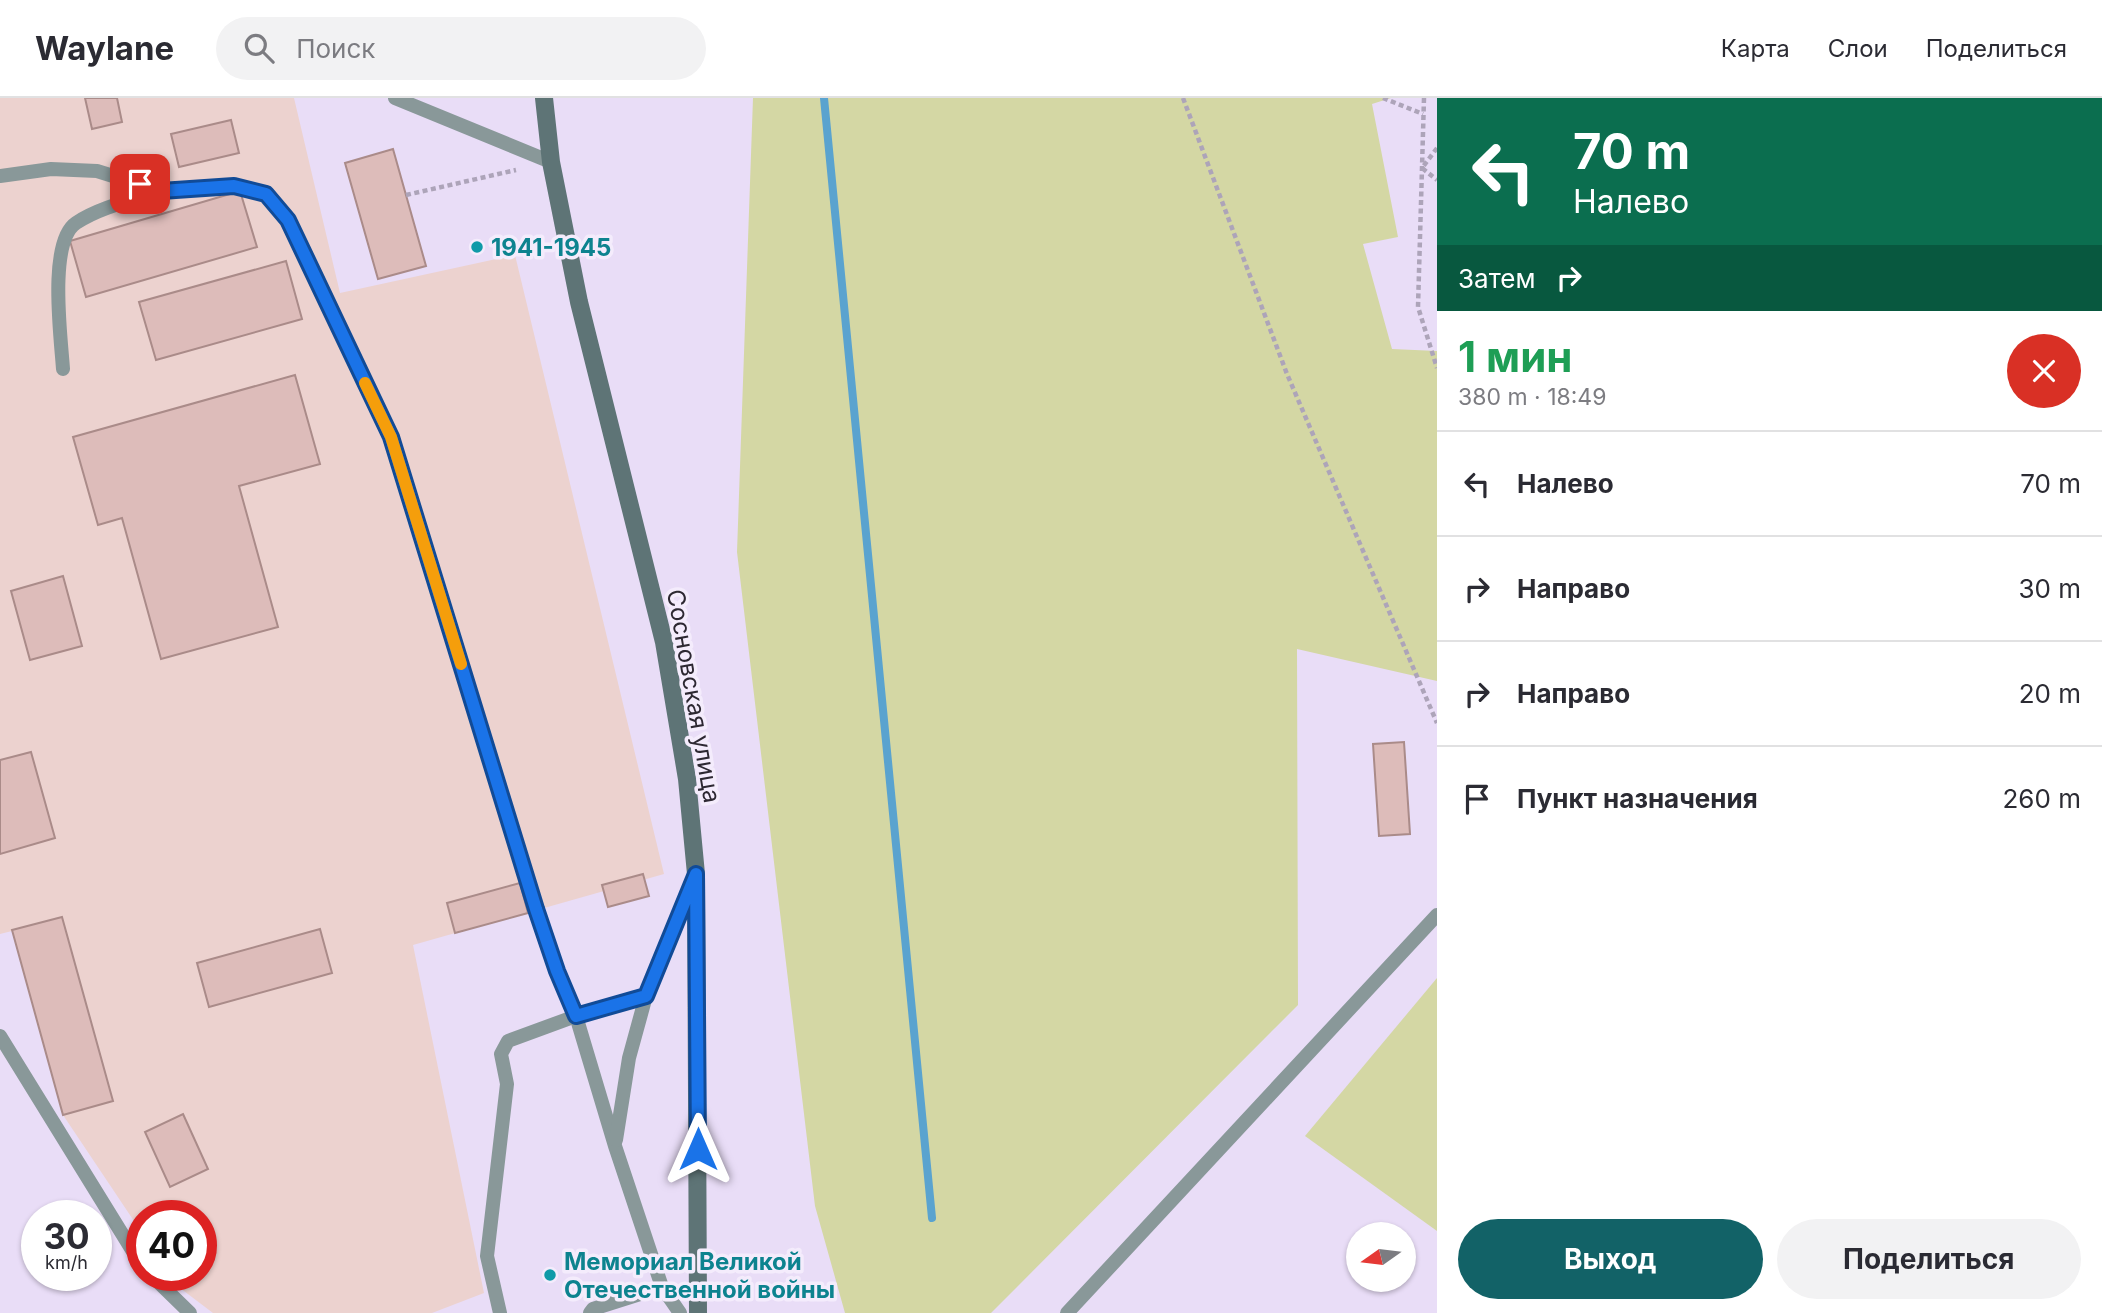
<!DOCTYPE html>
<html lang="ru">
<meta charset="utf-8">
<style>
body{margin:0;font-family:Inter,sans-serif;background:#f2f2f3;color:#2b2b33;height:100vh;display:flex;flex-direction:column;font-size:26px;white-space:nowrap}
*{box-sizing:border-box;margin:0}
p{font-size:23px;color:#7c7c81}
.icon{flex:none;width:38px;height:38px;fill:none;stroke:currentColor;stroke-width:2;stroke-linecap:round;stroke-linejoin:round}
.map{position:relative;flex:1;overflow:hidden}
.panel{display:flex;flex-direction:column;background:#fff;width:665px}
.panel>*{flex:none}
.guide{background:#0b6e4f;color:#fff;overflow:hidden}
.needle{width:46px;rotate:256deg}
.buttons{position:absolute;left:1346px;top:1124px;display:grid;gap:14px}
.buttons a{display:grid;place-items:center;width:70px;height:70px;border-radius:50%;background:#fff;box-shadow:0 2px 5px #0004;font-size:35px}
.speed{position:absolute;left:21px;top:1102px;display:flex;gap:14px;font-size:35px;font-weight:700;text-align:center}
.speed>*{display:grid;place-content:center;width:91px;height:91px;border-radius:50%;background:#fff;box-shadow:0 2px 5px #0004;line-height:1}
.speed small{font-size:18px;font-weight:400}
.speed .limit{border:10px solid #d22;background:#fff;color:#111}
.pin{position:absolute;display:grid;place-items:center;width:60px;height:60px;color:#fff;margin:-30px;border-radius:14px;box-shadow:0 4px 10px #0006}
.me{position:absolute;width:77px;margin:-38px;rotate:0deg;stroke-linejoin:round;filter:drop-shadow(0 0 5px #0008)}
.turn{display:flex;align-items:center;gap:24px;height:147px;padding:0 21px;font-size:32px}
.turn .icon{width:91px;height:91px;stroke-width:2.5}
.turn b{display:block;font-size:49px;line-height:60px}
.then{display:flex;align-items:center;height:66px;padding:0 21px;background:#0003;gap:14px;font-size:26px}
.round{display:grid;place-items:center;flex:none;width:74px;height:74px;border-radius:37px;background:#f2f2f3}
.overview{display:flex;align-items:center;justify-content:space-between;height:119px;padding:0 21px}
h1{font-size:42px;font-weight:700;line-height:52px;color:#1e9e55}
.primary-button{display:flex;gap:14px;margin-top:auto;padding:14px 21px}
.primary-button a{flex:1;height:80px;border-radius:42px;background:#126267;color:#fff;font-size:28px;font-weight:700;line-height:80px;text-align:center}
.primary-button a+a{background:#f2f2f3;color:#2b2b33}
ul{padding:0;list-style:none}
li{display:flex;align-items:center;gap:21px;height:105px;padding:0 21px;border-top:2px solid #e1e1e2}
li div{flex:1}
li b{display:block;font-size:26px}
li em{font-style:normal}
header{display:flex;align-items:center;gap:42px;box-sizing:border-box;height:98px;padding:0 35px;background:#fff;border-bottom:2px solid #e1e1e2}
header strong{font-size:33px}
nav{display:flex;gap:38px;margin-inline-start:auto;font-size:24px}
.search{width:490px;height:63px;background:#f2f2f3;display:flex;align-items:center;gap:18px;box-sizing:border-box;padding:0 24px;border-radius:38px;color:#7c7c81;font-size:26px}
main{display:flex;flex:1;min-height:0}
.map>svg:first-child{display:block}
.industrial{fill:#ecd2cf}
.green{fill:#d4d7a4}
.lines{fill:none;stroke-linecap:round;stroke-linejoin:round}
.stream{stroke:#5aa3cf;stroke-width:8}
.building{fill:#ddbcba;stroke:#aa8b89;stroke-width:2}
.path{stroke:#ada4b9;stroke-width:4.5;stroke-dasharray:5 3.5;stroke-linecap:butt}
.lane{stroke:#899899;stroke-width:14}
.secondary{stroke:#5e7476;stroke-width:18}
.route-casing{stroke:#114b97;stroke-width:18}
.route{stroke:#1a73e8;stroke-width:12}
.slow{stroke:#f59e0b;stroke-width:12}
.culture-dot{fill:#0f9aa8;stroke:#f4ecfc;stroke-width:2.5}
.labels{text-anchor:middle;dominant-baseline:central;stroke-width:7;stroke-linejoin:round;paint-order:stroke}
.culture-label{font-size:24px;font-weight:bold;fill:#0d838f;stroke:#f4ecfc;text-anchor:start}
.street-label{font-size:24px;fill:#2d2832;stroke:#f4ecfc}
</style>
<header>
<strong>Waylane</strong>
<div class="search"><svg class="icon" aria-label="search" viewBox="0 0 24 24"><circle cx="10" cy="10" r="6"/><path d="M15 15l6 6"/></svg>Поиск</div>
<nav><a>Карта</a><a>Слои</a><a>Поделиться</a></nav>
</header>
<main>
<div class="map">
<svg width="1437" height="1215" viewBox="0 0 1437 1215">
<rect width="100%" height="100%" fill="#e9ddf7"/>
<polygon class="industrial" points="0,0 294,0 340,195 515,157 664,776 413,847 484,1195 432,1215 213,1215 176,1187 170,1178 201,1178 201,1118 142,1118 142,1135 63,1017 12,833 0,836"/>
<g class="green">
<polygon points="753,0 1391,0 1372,6 1398,139 1363,146 1392,251 1437,253 1437,583 1297,551 1298,907 991,1215 845,1215 815,1108 737,454"/>
<polygon points="1437,880 1437,1133 1305,1038"/>
</g>
<g class="lines">
<polyline class="stream" points="824,0 932,1120"/>
</g>
<g class="building">
<polygon points="85,0 117,0 122,24 92,31"/>
<polygon points="231,22 239,55 179,69 171,36"/>
<polygon points="393,51 426,168 378,181 345,65"/>
<polygon points="240,93 257,149 86,199 70,143"/>
<polygon points="286,163 302,221 156,262 139,204"/>
<polygon points="295,277 320,366 239,388 278,529 161,561 122,420 98,427 73,339"/>
<polygon points="63,478 82,548 30,562 11,493"/>
<polygon points="1404,644 1410,736 1379,738 1373,646"/>
<polygon points="31,654 55,740 0,756 0,662"/>
<polygon points="643,776 649,798 608,809 602,787"/>
<polygon points="520,785 528,815 455,835 447,805"/>
<polygon points="62,819 113,1003 63,1017 12,832"/>
<polygon points="320,831 332,875 209,909 197,865"/>
<polygon points="183,1016 208,1071 170,1089 145,1034"/>
</g>
<g class="lines">
<g class="path">
<polyline points="1183,0 1287,276 1437,625"/>
<polyline points="1383,0 1423,16"/>
<polyline points="1424,0 1418,209 1437,270"/>
<polyline points="1437,50 1422,70 1437,82"/>
<polyline points="406,97 516,72"/>
</g>
<g class="lane">
<polyline points="395,0 551,64"/>
<polyline points="0,78 51,71 97,73 161,93 234,88 266,96 288,122 391,339 536,811 557,873 576,918 615,1048 662,1189 680,1215"/>
<path d="M63 271C61 240 48 144 76 125 100 109 133 102 161 93"/>
<polyline points="0,938 142,1168"/>
<polyline points="616,1042 629,960 646,898 694,781"/>
<polyline points="152,1178 190,1215"/>
<polyline points="500,1215 487,1158 507,986 501,956 508,943 576,918 646,898"/>
<polyline points="590,1215 593,1211 662,1189"/>
<polyline points="1067,1215 1437,817"/>
</g>
<polyline class="secondary" points="544,0 551,64 579,204 664,544 687,681 696,776 698,1215"/>
</g>
<g class="lines">
<g class="route-casing">
<polyline id="route" points="140,86 161,93 234,88 266,96 288,122 391,339 536,811 557,873 576,918 646,898 696,776 698,1051"/>
</g>
<use href="#route" class="route"/>
<polyline class="slow" points="365,285 391,339 461,566"/>
</g>
<g class="culture-dot">
<circle cx="477" cy="149" r="7"/>
<circle cx="550" cy="1177" r="7"/>
</g>
<g class="labels">
<g class="culture-label">
<text x="491" y="149">1941-1945</text>
<text x="564" y="1163">Мемориал Великой<tspan x="564" dy="28">Отечественной войны</tspan></text>
</g>
<g class="street-label">
<text transform="translate(694 598) rotate(80)">Сосновская улица</text>
</g>
</g>
</svg>
<div class="buttons">
<a><svg class="needle" viewBox="-14 -14 28 28"><path d="M0-13l5 13h-10z" fill="#e53935"/><path d="M0 13l5-13h-10z" fill="#7c7c81"/></svg></a>
</div>
<div class="speed"><div>30<small>km/h</small></div><div class="limit">40</div></div>
<div class="pin" style="left:140px;top:86px;background:#d93025"><svg class="icon" aria-label="arrive" viewBox="0 0 24 24"><path d="M6 21V4h12l-3 4 3 4H6"/></svg></div>
<svg class="me" style="left:698px;top:1051px" viewBox="-20 -20 40 40"><path d="M0-17L14 15 0 8-14 15z" fill="#1a73e8" stroke="#fff" stroke-width="4"/></svg>
</div>
<section class="panel">
<div class="guide">
<div class="turn"><svg class="icon" aria-label="left" viewBox="0 0 24 24"><path d="M17 20v-9H6M10 6l-5 5 5 5"/></svg><div><b>70 m</b>Налево</div></div>
<div class="then">Затем<svg class="icon" aria-label="right" viewBox="0 0 24 24"><path d="M7 20v-9h11M14 6l5 5-5 5"/></svg></div>
</div>
<div class="overview"><div><h1>1 мин</h1><p>380 m · 18:49</p></div><a class="round" style="background:#d93025;color:#fff"><svg class="icon" aria-label="close" viewBox="0 0 24 24"><path d="M6 6l12 12M18 6L6 18"/></svg></a></div>
<ul>
<li><svg class="icon" aria-label="left" viewBox="0 0 24 24"><path d="M17 20v-9H6M10 6l-5 5 5 5"/></svg><div><b>Налево</b></div><em>70 m</em></li>
<li><svg class="icon" aria-label="right" viewBox="0 0 24 24"><path d="M7 20v-9h11M14 6l5 5-5 5"/></svg><div><b>Направо</b></div><em>30 m</em></li>
<li><svg class="icon" aria-label="right" viewBox="0 0 24 24"><path d="M7 20v-9h11M14 6l5 5-5 5"/></svg><div><b>Направо</b></div><em>20 m</em></li>
<li><svg class="icon" aria-label="arrive" viewBox="0 0 24 24"><path d="M6 21V4h12l-3 4 3 4H6"/></svg><div><b>Пункт назначения</b></div><em>260 m</em></li>
</ul>
<div class="primary-button"><a>Выход</a><a>Поделиться</a></div>
</section>
</main>
